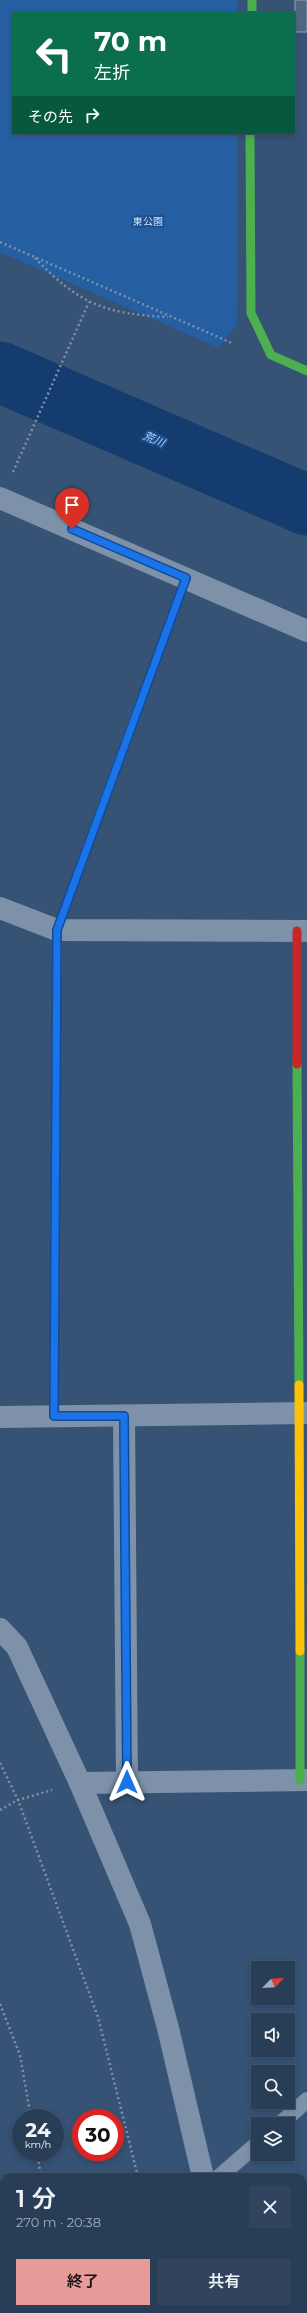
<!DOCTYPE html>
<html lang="ja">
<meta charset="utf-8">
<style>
body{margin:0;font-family:Montserrat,"Noto Sans JP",sans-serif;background:#30455d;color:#f1f3f6;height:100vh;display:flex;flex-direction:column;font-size:15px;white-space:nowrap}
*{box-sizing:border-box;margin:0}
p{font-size:13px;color:#a5aeba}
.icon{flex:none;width:22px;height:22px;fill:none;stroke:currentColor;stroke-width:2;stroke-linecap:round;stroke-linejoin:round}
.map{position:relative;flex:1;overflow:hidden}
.side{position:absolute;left:0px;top:2173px;width:307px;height:140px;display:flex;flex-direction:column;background:#283e57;border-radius:12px 12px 0 0;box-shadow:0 2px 6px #0003,0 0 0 1px #44576d}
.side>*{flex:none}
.top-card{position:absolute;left:12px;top:12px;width:283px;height:122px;border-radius:0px;box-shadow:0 2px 6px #0003,0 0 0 1px #44576d;background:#0b6e4f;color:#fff;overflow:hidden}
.needle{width:26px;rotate:66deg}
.buttons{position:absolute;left:251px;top:1961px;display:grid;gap:8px}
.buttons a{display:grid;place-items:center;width:44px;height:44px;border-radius:0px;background:#283e57;box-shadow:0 2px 6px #0003,0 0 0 1px #44576d;font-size:20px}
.speed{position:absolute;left:12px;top:2109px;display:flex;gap:8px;font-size:20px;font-weight:700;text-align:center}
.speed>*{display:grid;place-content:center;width:52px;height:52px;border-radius:50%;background:#283e57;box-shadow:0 2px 6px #0003,0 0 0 1px #44576d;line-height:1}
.speed small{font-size:10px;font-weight:400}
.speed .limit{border:6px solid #d22;background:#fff;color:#111}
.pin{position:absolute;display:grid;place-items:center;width:34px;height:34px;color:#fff;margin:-41px -17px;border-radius:50% 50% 50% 0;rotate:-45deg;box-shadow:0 0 4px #0007}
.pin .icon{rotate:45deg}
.me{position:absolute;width:44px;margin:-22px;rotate:0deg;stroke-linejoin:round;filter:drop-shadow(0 0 3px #0008)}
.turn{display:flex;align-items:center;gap:14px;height:84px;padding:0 16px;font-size:18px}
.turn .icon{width:52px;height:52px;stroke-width:2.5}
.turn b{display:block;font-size:28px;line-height:34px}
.then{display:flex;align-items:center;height:38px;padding:0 16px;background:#0003;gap:8px;font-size:15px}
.round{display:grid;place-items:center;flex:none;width:42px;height:42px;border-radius:0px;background:#30455d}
.summary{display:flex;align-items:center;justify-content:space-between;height:68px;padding:0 16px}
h1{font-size:24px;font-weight:600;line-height:30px}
.action{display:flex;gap:8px;margin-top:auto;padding:8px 16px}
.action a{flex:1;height:46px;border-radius:0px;background:#e69b98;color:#111;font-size:16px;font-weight:600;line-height:46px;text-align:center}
.action a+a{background:#30455d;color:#f1f3f6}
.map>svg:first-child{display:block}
.green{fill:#265fa1}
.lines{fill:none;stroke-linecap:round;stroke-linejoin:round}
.river{stroke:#153c6e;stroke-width:61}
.building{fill:#506783;stroke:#92a2b6}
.path{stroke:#7d92a8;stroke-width:2.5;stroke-dasharray:2 3;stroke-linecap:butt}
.lane{stroke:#7d92a8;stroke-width:16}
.street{stroke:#7d92a8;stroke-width:22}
.fast{stroke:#4caf50;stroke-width:9}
.slow{stroke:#ffc107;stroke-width:9}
.jam{stroke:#c62828;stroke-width:9}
.route-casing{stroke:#114b97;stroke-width:10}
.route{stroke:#1a73e8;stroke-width:7}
.labels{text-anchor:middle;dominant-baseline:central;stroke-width:4;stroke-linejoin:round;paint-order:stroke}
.park-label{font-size:10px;fill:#cfe3fa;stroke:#1b4f8f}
.water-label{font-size:11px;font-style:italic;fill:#b5d3f5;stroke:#1b4f8f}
</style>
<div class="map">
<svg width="307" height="2313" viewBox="0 0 307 2313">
<rect width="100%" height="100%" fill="#365274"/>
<polygon class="green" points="0,0 238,0 238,13 13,13 13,133 238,133 237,324 219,348 0,252"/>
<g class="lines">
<polyline class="river" points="0,372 307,505"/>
</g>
<rect class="building" x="295" y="0" width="12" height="32"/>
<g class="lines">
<g class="path">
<polyline points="0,242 232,343"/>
<path d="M35 258C79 304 105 314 168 317"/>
<polyline points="13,472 89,302"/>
<polyline points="0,1763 18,1800 98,2017 138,2177"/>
<polyline points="0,1810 18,1800 52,1790"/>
<polyline points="0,2004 20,2055 31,2118"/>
<polyline points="37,2152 41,2177"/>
<polyline points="51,2309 52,2313"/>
<polyline points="157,2309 157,2313"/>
</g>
<g class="lane">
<polyline points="280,2124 307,2100"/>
<polyline points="219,2177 258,2143"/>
</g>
<g class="street">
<polyline points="0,498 307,631"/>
<polyline points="0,908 57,930 307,931"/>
<polyline points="124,1416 127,1782"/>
<polyline points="0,1417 307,1413"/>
<polyline points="0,1629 17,1647 80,1783 140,1924 168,2028 203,2177"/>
<polyline points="80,1783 307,1780"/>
<polyline points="225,2309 225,2313"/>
</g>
<g class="fast">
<polyline points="252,0 252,13"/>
<polyline points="250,133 251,313 271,355 307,371"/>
<polyline points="137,711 186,578"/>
<polyline points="297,1064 299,1385"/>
<polyline points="55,1245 57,936"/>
<polyline points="300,1651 300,1780"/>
</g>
<g class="slow">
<polyline points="57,936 57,930 137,711"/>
<polyline points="299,1385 300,1651"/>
</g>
<g class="jam">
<polyline points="297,931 297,1064"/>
<polyline points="54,1416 55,1245"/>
</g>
</g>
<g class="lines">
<g class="route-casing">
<polyline id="route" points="72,529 186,578 57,930 54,1416 124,1416 127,1782"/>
</g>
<use href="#route" class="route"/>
</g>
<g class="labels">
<g class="park-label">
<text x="148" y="221">東公園</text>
</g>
<g class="water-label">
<text transform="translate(154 439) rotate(23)">荒川</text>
</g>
</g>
</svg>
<div class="buttons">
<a><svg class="needle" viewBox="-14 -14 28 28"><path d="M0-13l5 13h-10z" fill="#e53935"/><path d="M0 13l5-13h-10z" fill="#a5aeba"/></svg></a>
<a><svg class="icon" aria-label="sound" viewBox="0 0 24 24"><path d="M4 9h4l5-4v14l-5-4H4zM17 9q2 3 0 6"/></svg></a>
<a><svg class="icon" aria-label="search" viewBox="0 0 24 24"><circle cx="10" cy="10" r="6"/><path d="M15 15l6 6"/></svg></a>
<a><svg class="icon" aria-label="layers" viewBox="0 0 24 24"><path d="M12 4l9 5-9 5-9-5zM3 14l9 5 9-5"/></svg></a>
</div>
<div class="speed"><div>24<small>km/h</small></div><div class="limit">30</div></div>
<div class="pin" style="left:72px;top:529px;background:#d93025"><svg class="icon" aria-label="arrive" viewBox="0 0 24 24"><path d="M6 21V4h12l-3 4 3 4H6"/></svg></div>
<svg class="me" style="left:127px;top:1782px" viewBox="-20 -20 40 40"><path d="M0-17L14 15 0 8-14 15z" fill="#1a73e8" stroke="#fff" stroke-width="4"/></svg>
<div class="top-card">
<div class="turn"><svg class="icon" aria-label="left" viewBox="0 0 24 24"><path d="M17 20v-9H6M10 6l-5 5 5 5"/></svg><div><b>70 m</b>左折</div></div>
<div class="then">その先<svg class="icon" aria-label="right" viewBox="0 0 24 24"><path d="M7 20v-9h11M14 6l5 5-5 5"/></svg></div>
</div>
<section class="side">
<div class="summary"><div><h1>1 分</h1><p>270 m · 20:38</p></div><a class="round"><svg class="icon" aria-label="close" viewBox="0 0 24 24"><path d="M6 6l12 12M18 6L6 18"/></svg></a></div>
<div class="action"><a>終了</a><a>共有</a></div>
</section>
</div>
